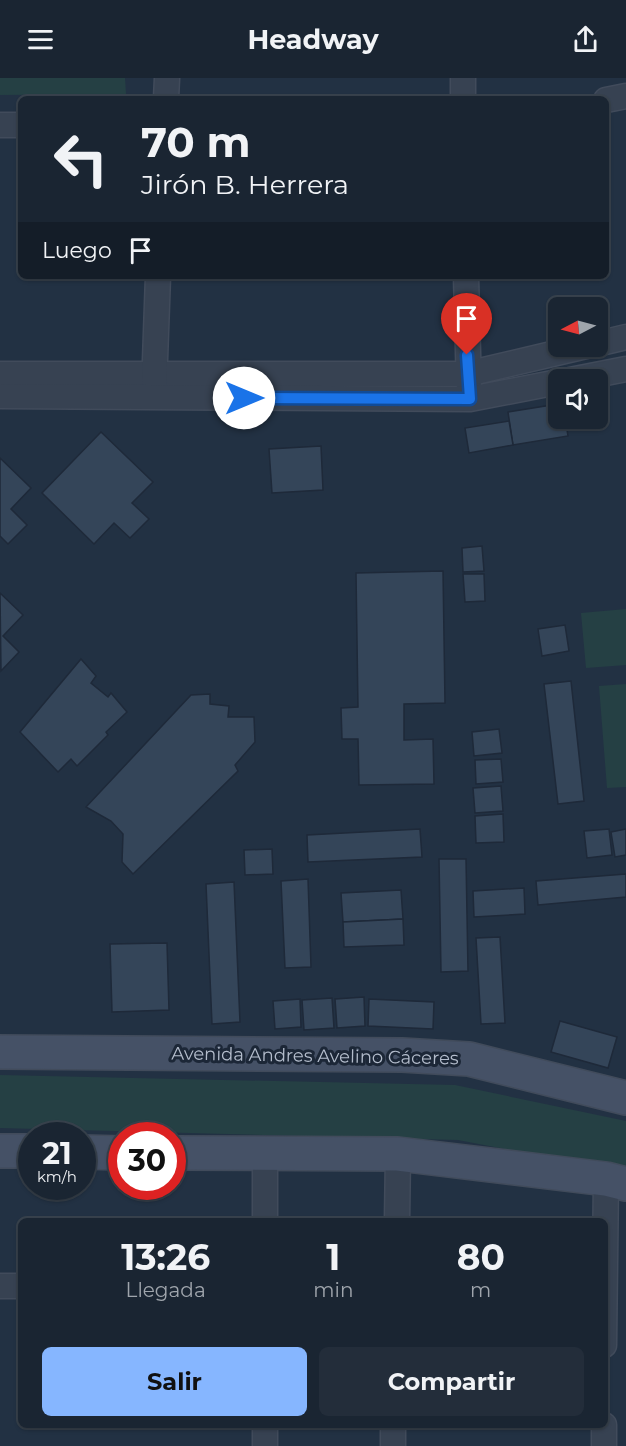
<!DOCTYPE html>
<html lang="es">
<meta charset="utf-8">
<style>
body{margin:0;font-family:Montserrat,sans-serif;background:#232d3a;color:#f1f3f6;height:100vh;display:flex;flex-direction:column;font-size:22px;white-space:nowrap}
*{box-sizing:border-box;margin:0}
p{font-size:20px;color:#9fa5ac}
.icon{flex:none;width:33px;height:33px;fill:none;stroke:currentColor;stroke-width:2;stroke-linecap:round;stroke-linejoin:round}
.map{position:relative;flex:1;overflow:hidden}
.details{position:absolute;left:18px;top:1140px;width:590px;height:210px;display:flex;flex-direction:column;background:#1a2532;border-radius:9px;box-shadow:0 2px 4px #0004,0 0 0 2px #38424d}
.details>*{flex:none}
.banner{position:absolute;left:18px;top:18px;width:591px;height:183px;border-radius:9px;box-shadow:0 2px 4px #0004,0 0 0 2px #38424d;background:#1a2532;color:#f1f3f6;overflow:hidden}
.needle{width:39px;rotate:264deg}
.buttons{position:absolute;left:548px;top:219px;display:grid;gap:12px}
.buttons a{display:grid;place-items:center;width:60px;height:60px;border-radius:9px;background:#1a2532;box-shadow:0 2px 4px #0004,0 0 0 2px #38424d;font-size:30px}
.speed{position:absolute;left:18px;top:1044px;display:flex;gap:12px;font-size:30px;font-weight:700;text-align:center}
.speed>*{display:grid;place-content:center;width:78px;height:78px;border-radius:50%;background:#1a2532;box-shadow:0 2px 4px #0004,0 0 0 2px #38424d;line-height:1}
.speed small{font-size:15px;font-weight:400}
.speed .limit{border:9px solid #d22;background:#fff;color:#111}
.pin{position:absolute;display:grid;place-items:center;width:51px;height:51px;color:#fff;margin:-62px -26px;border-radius:50% 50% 50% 0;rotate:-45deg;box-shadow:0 0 6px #0007}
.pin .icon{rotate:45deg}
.me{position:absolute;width:66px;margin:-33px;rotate:90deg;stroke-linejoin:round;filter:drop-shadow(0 0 4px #0008)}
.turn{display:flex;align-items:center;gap:21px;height:126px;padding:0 24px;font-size:27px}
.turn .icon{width:78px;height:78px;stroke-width:2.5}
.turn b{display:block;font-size:42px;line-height:51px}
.then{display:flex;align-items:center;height:57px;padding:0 24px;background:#0003;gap:12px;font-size:22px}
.eta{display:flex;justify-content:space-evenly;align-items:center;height:102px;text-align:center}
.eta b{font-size:36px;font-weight:700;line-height:42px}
.button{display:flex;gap:12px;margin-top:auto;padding:12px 24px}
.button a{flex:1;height:69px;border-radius:9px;background:#86b6ff;color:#111;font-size:24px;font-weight:700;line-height:69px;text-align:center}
.button a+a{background:#232d3a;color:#f1f3f6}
header{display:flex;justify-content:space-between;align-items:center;height:78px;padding:0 24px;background:#1a2532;font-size:27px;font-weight:700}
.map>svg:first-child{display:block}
.green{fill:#254044}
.building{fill:#344559;stroke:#1e2939;stroke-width:1.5}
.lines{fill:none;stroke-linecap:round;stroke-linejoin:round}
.street-casing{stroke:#414b5b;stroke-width:27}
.secondary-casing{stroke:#414b5b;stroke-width:36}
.street{stroke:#374252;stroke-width:24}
.secondary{stroke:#455166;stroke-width:33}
.route-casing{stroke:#114b97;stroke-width:15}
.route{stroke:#1a73e8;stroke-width:10}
.labels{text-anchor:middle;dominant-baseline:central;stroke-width:6;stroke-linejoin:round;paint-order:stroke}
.street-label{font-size:18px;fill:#b4bdcc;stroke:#1c2737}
</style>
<header><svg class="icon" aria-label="menu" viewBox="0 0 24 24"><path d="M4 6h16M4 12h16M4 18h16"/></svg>Headway<svg class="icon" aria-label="share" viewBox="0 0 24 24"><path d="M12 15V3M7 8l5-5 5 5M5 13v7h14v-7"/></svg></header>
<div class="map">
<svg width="626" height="1368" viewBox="0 0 626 1368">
<rect width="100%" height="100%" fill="#223143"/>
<g class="green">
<polygon points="0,0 125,0 126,16 0,17"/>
<polygon points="626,531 626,587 586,590 581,535"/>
<polygon points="626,606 626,709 607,710 599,608"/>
<polygon points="0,997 455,1007 626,1043 626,1094 458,1062 0,1050"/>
</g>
<g class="building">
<polygon points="558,326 558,340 565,340 568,358 513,367 508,334"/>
<polygon points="509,343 513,367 469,375 465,350"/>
<polygon points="101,354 153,404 132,425 149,441 130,460 114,445 94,466 42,415"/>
<polygon points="321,368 323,412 272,415 269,371"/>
<polygon points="0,380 31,410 11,431 27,447 8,466 0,458"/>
<polygon points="482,468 484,493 463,494 462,470"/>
<polygon points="443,493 445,625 404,626 404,662 433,661 434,706 359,707 358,661 342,661 341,630 358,629 356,495"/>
<polygon points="463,496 484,496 485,523 465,524"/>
<polygon points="0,515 23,537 3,558 19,574 1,593"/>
<polygon points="565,547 569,573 542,578 538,551"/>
<polygon points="81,581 96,598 91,605 108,619 111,615 127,634 106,654 108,657 77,688 71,681 58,694 20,654"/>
<polygon points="571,603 584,723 558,726 544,606"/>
<polygon points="210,616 210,626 229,628 228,639 254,639 255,664 235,687 238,693 133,796 122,784 123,756 111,743 86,729 191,617"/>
<polygon points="499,651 502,675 474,678 472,654"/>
<polygon points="501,681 503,704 476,706 475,682"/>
<polygon points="501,708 503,733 475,735 473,710"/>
<polygon points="503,736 504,764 476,765 475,738"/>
<polygon points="420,751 422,779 308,784 307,757"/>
<polygon points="609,751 612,777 587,780 584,753"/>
<polygon points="626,751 626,777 615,779 611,754"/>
<polygon points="272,771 273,796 245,797 244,772"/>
<polygon points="439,781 466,781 468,893 441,894"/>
<polygon points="626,796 626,819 538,827 536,803"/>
<polygon points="308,801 311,889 285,890 281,803"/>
<polygon points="234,804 240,944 212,946 206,806"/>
<polygon points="524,810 525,836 474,839 473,813"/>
<polygon points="401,812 403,841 343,844 341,815"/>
<polygon points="403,841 404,867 344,869 343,844"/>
<polygon points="500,859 505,945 481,946 476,860"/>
<polygon points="167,865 169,932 112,934 110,866"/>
<polygon points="364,919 365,948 337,950 335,921"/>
<polygon points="332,920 334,950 304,952 302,922"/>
<polygon points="300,921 301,949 275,951 273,923"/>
<polygon points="369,921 434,924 433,951 368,948"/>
<polygon points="560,943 617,959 608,990 551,974"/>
</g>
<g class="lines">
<g class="street-casing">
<g id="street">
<polyline points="463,0 463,21"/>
<polyline points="166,21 167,0"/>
<polyline points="606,22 626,18"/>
<polyline points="0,47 21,47"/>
<polyline points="466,198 469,312"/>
<polyline points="597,266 626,259"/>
<polyline points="0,296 467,296 586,268"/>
<polyline points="570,302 626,291"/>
<polyline points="154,310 158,198"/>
<polyline points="0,318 470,321 558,304"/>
<polyline points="265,1076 265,1143"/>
<polyline points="397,1143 398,1076"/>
<polyline points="0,1208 21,1208"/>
<polyline points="604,1267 606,1101"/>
<polyline points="265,1368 265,1347"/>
<polyline points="393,1368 393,1347"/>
<polyline points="604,1368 604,1347"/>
</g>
</g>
<g class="secondary-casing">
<g id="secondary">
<polyline points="0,974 402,977 469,981 626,1020"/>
<polyline points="0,1073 32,1073"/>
<polyline points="82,1074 122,1075"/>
<polyline points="172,1075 398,1076 606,1101 626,1106"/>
</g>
</g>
<use href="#street" class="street"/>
<use href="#secondary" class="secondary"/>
</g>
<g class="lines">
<g class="route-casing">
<polyline id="route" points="244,320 470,321 467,277"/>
</g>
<use href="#route" class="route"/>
</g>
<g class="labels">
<g class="street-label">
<text transform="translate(315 978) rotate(1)">Avenida Andres Avelino Cáceres</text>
</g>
</g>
</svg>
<div class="buttons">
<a><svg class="needle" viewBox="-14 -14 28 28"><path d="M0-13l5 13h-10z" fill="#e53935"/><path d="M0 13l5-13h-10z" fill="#9fa5ac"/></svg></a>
<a><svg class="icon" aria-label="sound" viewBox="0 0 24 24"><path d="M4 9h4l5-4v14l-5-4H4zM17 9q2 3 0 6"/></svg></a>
</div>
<div class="speed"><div>21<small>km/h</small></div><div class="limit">30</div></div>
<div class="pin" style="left:467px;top:277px;background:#d93025"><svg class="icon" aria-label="arrive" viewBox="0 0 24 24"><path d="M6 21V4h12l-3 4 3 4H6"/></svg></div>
<svg class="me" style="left:244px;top:320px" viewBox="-20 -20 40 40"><circle r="19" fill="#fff"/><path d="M0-13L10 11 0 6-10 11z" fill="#1a73e8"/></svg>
<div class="banner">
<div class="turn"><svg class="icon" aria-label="left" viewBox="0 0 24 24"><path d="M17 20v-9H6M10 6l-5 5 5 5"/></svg><div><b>70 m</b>Jirón B. Herrera</div></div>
<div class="then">Luego<svg class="icon" aria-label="arrive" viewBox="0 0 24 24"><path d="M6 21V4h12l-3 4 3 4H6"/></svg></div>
</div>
<section class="details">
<div class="eta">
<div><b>13:26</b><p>Llegada</p></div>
<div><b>1</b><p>min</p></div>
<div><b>80</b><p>m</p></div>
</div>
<div class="button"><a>Salir</a><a>Compartir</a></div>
</section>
</div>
